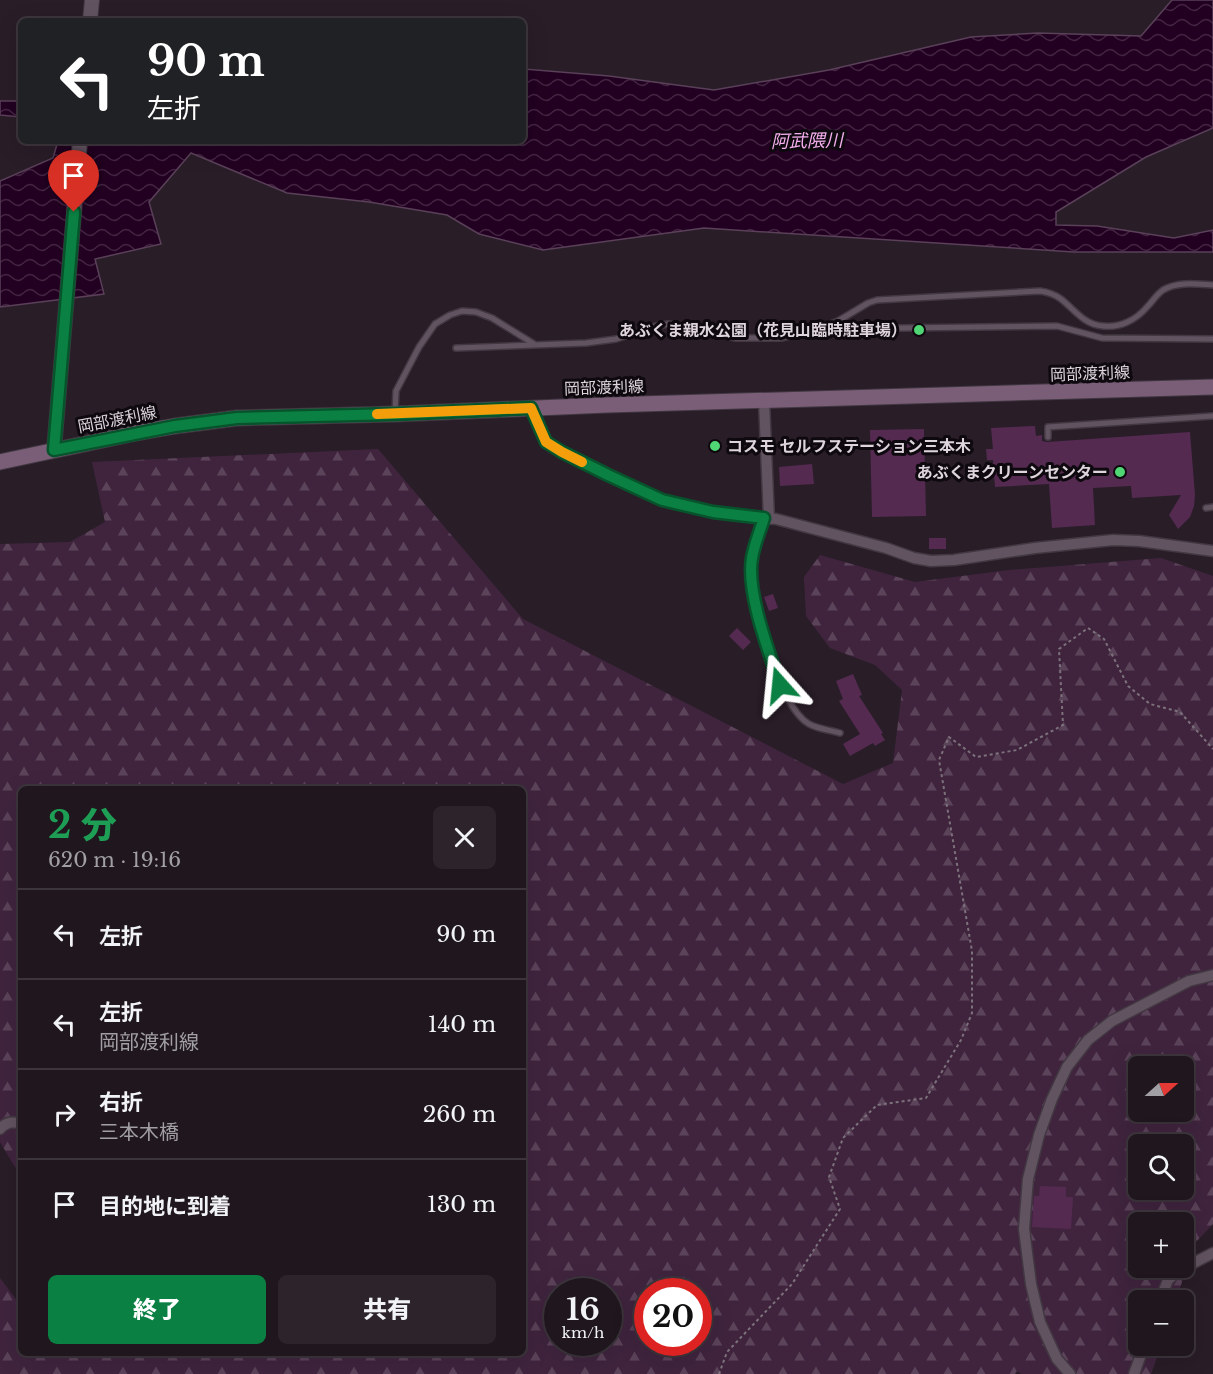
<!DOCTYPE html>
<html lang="ja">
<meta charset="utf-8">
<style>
body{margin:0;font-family:"Libre Baskerville","Noto Sans JP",serif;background:#2c232b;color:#f1f3f6;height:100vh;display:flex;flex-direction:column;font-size:22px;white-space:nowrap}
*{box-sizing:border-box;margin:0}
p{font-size:20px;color:#a19fa4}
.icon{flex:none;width:33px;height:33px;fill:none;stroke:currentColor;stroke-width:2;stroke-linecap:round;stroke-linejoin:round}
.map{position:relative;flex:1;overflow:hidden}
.drawer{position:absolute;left:18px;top:786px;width:508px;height:570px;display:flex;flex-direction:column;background:#1f161e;border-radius:9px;box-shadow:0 6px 24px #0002,0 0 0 2px #3c353c}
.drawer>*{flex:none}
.banner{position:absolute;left:18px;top:18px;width:508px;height:126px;border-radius:9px;box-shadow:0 6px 24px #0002,0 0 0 2px #3c353c;background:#202124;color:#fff;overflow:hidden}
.needle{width:39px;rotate:69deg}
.controls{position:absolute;left:1128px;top:1056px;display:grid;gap:12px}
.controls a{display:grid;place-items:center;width:66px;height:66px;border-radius:9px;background:#1f161e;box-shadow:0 6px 24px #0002,0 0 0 2px #3c353c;font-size:30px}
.speed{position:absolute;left:544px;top:1278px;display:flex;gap:12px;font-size:30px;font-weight:700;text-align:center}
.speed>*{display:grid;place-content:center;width:78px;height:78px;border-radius:50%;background:#1f161e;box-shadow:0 6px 24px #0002,0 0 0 2px #3c353c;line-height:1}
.speed small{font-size:15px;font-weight:400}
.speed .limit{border:9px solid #d22;background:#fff;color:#111}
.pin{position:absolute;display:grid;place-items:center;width:51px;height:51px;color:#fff;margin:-62px -26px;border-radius:50% 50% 50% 0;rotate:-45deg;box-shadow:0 0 6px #0007}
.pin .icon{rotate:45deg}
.me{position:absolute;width:66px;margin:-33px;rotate:342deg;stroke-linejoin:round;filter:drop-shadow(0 0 4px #0008)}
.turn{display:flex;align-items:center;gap:21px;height:126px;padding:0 30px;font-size:27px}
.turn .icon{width:78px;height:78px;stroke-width:2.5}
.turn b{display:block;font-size:42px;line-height:51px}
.round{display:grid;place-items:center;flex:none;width:63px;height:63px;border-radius:9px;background:#2c232b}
.overview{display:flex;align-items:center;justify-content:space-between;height:102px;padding:0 30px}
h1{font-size:36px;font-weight:800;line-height:45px;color:#1e9e55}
.primary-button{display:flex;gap:12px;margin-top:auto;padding:12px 30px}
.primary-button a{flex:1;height:69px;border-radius:9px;background:#0b8043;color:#fff;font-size:24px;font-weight:800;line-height:69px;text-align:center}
.primary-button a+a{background:#2c232b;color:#f1f3f6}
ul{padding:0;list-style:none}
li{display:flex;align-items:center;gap:18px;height:90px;padding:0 30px;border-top:2px solid #3c353c}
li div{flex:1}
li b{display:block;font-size:22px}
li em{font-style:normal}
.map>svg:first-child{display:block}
.forest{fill:url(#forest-firs);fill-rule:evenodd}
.water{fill:url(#water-waves);stroke:#5a4059;stroke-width:1.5}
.building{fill:#542a51}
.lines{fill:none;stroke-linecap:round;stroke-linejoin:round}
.service-casing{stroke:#423842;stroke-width:8}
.minor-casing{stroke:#423842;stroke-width:13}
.tertiary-casing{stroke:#423842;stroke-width:16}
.secondary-casing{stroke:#423842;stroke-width:17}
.path{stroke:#7c727b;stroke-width:2;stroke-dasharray:3 3;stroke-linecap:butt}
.service{stroke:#625361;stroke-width:5}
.minor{stroke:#625361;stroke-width:10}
.tertiary{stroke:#625361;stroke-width:14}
.secondary{stroke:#7a5e78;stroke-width:15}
.route-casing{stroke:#07532c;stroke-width:15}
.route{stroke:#0b8043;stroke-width:10}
.slow{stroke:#f59e0b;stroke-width:10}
.poi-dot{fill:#50d674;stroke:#0e090e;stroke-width:2}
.labels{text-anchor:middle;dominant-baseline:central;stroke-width:6;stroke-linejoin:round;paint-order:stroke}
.poi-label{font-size:16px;font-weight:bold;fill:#ddd4dc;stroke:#0e090e;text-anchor:end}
.street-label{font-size:16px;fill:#ddd4dc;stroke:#0e090e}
.water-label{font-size:18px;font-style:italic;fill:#f5afef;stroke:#0e090e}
</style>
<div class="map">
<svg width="1213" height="1374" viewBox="0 0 1213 1374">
<defs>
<pattern id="forest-firs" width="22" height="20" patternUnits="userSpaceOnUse" patternTransform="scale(1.5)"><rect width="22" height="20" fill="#40243e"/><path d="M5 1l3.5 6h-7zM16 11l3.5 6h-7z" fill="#5b4359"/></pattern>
<pattern id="water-waves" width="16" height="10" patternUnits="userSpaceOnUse" patternTransform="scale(1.5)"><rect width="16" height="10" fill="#220021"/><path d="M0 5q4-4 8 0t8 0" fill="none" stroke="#422441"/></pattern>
</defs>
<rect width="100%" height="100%" fill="#291d28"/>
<path class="forest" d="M378 449 523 619 843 784 893 763 902 690 875 665 830 648 806 616 804 577 820 555 915 582 1009 570 1161 558 1213 576V1224L1195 1243 1176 1300H1138V1346H1161L1151 1374H1022L1017 1371 1015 1374H0V1278L21 1306V1353H524V789H21V1174L13 1164 0 1142V544L70 542 105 522 92 462ZM1138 1066H1184V1112H1138ZM1138 1144H1184V1190H1138ZM1138 1222H1184V1268H1138ZM558 1292H609V1342H558ZM648 1292H699V1342H648Z"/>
<g class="water">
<polygon points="1172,0 1213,0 1213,128 1146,157 1056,212 1056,225 1097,226 1174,238 1213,230 1213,252 1074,252 704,228 543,250 479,234 447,215 369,202 287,193 191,153 149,202 161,244 95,259 104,294 0,307 0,181 53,158 58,141 524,141 524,69 609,76 714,90 829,70 971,37 1038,33 1141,36"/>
<polygon points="0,101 21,101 21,117 0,115"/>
</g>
<g class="building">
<polygon points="1035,426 1036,436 1042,435 1042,441 1047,442 1190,432 1195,495 1194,506 1190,517 1178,529 1169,515 1181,495 1132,498 1131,486 1093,488 1095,525 1052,528 1049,484 995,487 993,460 987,460 986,449 993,449 991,428"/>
<polygon points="924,429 926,516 872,517 870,430"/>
<polygon points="812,464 814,484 780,486 779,467"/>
<rect x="929" y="538" width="17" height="11"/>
<polygon points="773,594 778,608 769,611 764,597"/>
<polygon points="737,628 751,642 743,650 729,636"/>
<polygon points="853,674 862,695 859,696 883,733 881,734 885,740 875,746 873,743 850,756 843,744 860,734 839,701 843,699 836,681"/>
<polygon points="1040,1186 1066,1187 1066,1197 1073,1197 1071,1229 1032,1227 1034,1196 1039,1196"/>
</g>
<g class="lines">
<g class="service-casing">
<g id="service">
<polyline points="823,329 1057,326 1102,338 1213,339"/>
<path d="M456 348 586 343 616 339 656 326 668 324 681 325 736 338H781L819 329 838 321 868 303 877 300 1040 291C1048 292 1054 294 1061 299 1075 310 1084 325 1103 326 1120 328 1136 320 1147 307 1153 301 1156 295 1163 290 1178 281 1197 284 1213 285"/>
<polyline points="395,412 396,391 419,347 435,324 450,315 462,311 476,312 492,318 534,344"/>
<polyline points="1048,437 1048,427 1213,416"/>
<polyline points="1206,508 1213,507"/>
<path d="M764 518C760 531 752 549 752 563 750 597 778 707 809 724 818 729 830 730 840 733"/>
</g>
</g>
<g class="minor-casing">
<g id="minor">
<polyline points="764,401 769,519"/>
<polyline points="531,408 546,442 562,452 662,500 713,512 776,519 886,548 914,558 931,561 954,560 1035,548 1113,540 1139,541 1213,551"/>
<path d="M0 1129C6 1122 13 1121 21 1124"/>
<polyline points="1160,1300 1168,1280 1178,1271 1213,1253"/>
<polyline points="1070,1374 1057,1359 1040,1322 1031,1284 1024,1229 1028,1179 1039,1135 1052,1099 1067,1067 1088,1040 1112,1021 1189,981 1213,975"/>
<polyline points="1134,1374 1144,1346"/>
</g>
</g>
<g class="tertiary-casing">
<g id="tertiary">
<polyline points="90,21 92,0"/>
<polyline points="54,450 80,141"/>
</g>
</g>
<g class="secondary-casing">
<polyline id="secondary" points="0,462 131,434 175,426 237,418 395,414 607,405 1213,387"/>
</g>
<polyline class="path" points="719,1374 727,1352 792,1284 840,1209 829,1177 843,1138 877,1105 926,1098 961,1040 972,1013 972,951 939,760 949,737 976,757 1017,750 1063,725 1059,649 1088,628 1104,639 1128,686 1150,704 1180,712 1213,749"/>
<use href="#service" class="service"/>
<use href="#minor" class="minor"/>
<use href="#tertiary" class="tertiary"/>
<use href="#secondary" class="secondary"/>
</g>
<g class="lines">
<g class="route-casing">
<path id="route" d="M74 212 54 450 175 426 237 418 395 414 531 408 546 442 562 452 608 475 662 500 713 512 764 518C760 531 754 545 752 558 746 592 769 652 780 685"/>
</g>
<use href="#route" class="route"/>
<polyline class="slow" points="377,414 531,408 546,442 562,452 582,462"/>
</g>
<g class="poi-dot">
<circle cx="919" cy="330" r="6"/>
<circle cx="715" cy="446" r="6"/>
<circle cx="1120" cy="472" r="6"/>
</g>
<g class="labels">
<g class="poi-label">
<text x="907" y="330">あぶくま親水公園（花見山臨時駐車場）</text>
<text x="727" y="446" text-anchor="start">コスモ セルフステーション三本木</text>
<text x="1108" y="472">あぶくまクリーンセンター</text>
</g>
<g class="street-label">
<text transform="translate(1090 373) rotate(-2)">岡部渡利線</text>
<text transform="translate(604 387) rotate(-2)">岡部渡利線</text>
<text transform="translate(117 419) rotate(-11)">岡部渡利線</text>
</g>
<g class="water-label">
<text transform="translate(807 141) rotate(-1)">阿武隈川</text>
</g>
</g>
</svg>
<div class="controls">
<a><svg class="needle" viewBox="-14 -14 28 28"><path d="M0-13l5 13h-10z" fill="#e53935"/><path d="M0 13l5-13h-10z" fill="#a19fa4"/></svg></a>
<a><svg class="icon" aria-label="search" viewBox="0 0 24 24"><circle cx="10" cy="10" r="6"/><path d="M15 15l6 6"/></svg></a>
<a>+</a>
<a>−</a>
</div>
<div class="speed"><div>16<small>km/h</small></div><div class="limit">20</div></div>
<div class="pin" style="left:74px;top:212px;background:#d93025"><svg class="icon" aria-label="arrive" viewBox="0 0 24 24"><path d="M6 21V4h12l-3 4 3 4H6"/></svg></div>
<svg class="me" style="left:780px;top:685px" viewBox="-20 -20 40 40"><path d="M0-17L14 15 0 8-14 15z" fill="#0b8043" stroke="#fff" stroke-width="4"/></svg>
<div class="banner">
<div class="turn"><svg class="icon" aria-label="left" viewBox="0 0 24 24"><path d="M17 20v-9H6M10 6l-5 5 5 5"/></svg><div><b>90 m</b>左折</div></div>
</div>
<section class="drawer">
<div class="overview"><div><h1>2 分</h1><p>620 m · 19:16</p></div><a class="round"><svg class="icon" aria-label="close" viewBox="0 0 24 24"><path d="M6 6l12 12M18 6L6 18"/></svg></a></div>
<ul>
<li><svg class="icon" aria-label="left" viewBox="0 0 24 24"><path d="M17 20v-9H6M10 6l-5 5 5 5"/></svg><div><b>左折</b></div><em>90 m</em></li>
<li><svg class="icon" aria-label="left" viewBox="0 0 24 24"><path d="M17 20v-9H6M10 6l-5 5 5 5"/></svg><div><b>左折</b><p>岡部渡利線</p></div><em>140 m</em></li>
<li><svg class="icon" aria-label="right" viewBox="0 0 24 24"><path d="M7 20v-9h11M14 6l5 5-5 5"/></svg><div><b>右折</b><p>三本木橋</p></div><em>260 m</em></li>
<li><svg class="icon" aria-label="arrive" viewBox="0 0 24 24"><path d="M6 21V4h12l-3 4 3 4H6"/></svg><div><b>目的地に到着</b></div><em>130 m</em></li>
</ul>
<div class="primary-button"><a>終了</a><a>共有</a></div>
</section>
</div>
